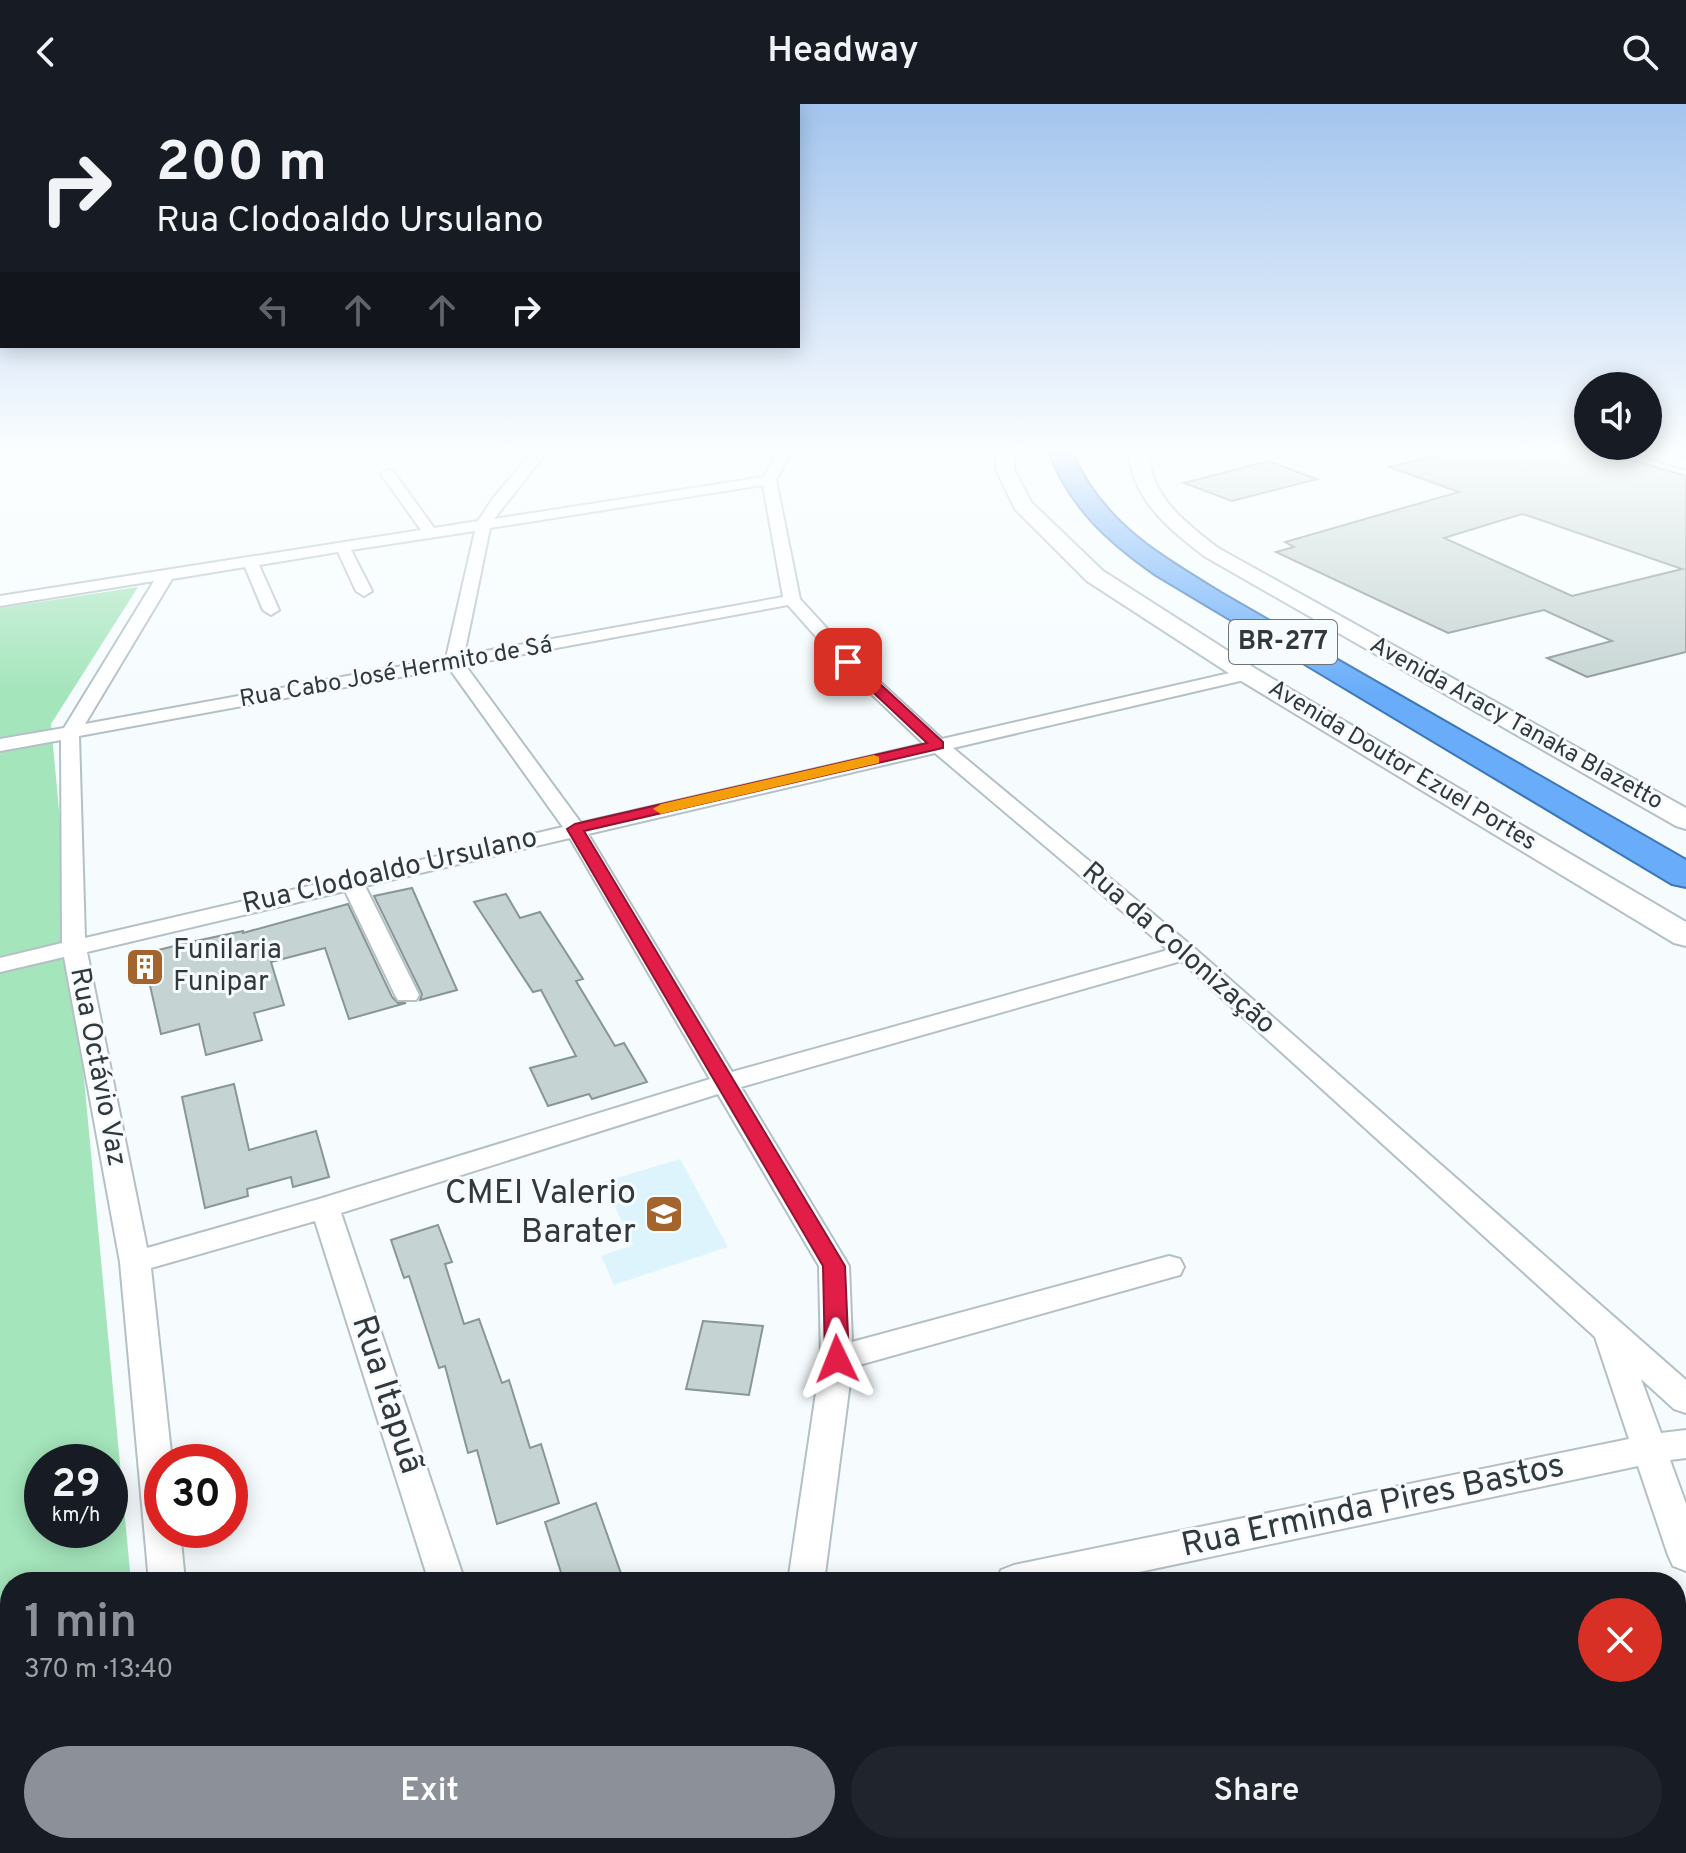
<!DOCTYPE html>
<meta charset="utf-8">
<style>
body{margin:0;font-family:Overpass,sans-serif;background:#20242c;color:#f1f3f6;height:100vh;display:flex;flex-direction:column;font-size:30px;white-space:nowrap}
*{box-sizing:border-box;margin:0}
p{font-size:26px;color:#9ea1a6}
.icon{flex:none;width:44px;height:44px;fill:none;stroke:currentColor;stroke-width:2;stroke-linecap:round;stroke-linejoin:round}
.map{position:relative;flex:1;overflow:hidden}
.panel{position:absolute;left:0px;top:1468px;width:1686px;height:282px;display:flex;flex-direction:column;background:#171b24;border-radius:32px 32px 0 0;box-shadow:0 4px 20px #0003}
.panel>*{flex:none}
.hud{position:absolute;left:0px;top:0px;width:800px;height:244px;box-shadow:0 4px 20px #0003;background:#171b24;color:#f1f3f6;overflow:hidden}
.buttons{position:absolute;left:1574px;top:268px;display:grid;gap:16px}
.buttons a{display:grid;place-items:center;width:88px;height:88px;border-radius:50%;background:#171b24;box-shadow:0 4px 20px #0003;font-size:40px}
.speed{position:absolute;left:24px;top:1340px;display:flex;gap:16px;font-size:40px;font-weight:700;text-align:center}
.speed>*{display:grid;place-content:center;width:104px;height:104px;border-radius:50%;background:#171b24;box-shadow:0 4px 20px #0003;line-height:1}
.speed small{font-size:20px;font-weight:400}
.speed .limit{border:12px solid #d22;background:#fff;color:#111}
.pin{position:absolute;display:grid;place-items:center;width:68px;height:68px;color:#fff;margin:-34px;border-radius:16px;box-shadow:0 4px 12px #0006}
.me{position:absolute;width:88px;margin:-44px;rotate:358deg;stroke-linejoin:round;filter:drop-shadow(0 0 6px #0008)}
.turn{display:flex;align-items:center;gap:28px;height:168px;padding:0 24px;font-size:36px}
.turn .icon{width:104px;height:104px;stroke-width:2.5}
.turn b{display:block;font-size:56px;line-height:68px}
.lanes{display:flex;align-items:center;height:76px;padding:0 24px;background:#0003;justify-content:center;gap:40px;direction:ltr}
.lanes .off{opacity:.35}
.round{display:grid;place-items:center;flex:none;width:84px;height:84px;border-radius:42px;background:#20242c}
.overview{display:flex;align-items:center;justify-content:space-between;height:136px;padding:0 24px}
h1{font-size:48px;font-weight:600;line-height:60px;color:#8c9099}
.primary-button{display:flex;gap:16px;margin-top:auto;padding:16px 24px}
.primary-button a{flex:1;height:92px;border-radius:48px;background:#8c9099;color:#fff;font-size:32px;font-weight:600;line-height:92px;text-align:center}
.primary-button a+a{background:#20242c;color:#f1f3f6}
header{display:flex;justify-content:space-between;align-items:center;height:104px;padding:0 24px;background:#171b24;font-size:36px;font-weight:600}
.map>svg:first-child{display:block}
.built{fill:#ddf4fc}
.green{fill:#a4e5bb;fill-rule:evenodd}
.building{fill:#c5d4d2;stroke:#889694;stroke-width:2;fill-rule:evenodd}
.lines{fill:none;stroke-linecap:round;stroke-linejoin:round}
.minor-casing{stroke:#b3c1c6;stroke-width:4}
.tertiary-casing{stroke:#b3c1c6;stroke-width:4}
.secondary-casing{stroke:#b3c1c6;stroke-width:4}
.trunk-casing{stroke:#3d77b6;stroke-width:4}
.minor{fill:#fff;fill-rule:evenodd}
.tertiary{fill:#fff;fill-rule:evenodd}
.secondary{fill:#fff;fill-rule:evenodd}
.trunk{fill:#68acfa;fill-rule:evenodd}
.route{fill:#e11d48;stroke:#92132f;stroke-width:2}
.slow{fill:#f59e0b}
.labels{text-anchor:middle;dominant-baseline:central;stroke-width:6;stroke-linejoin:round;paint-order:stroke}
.far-street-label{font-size:24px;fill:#33393b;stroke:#f6fcfe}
.shield{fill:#f6fcfe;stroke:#6e7476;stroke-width:2}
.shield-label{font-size:26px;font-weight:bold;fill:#33393b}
.street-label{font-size:28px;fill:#33393b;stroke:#f6fcfe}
.poi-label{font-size:28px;fill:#33393b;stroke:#f6fcfe;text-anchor:start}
.near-poi-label{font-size:34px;fill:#33393b;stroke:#f6fcfe;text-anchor:end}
.near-street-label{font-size:34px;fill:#33393b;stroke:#f6fcfe}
</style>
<header><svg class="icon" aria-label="back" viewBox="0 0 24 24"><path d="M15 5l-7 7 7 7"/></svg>Headway<svg class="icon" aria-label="search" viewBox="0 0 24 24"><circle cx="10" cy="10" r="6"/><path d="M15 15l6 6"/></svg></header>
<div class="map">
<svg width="1686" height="1749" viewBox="0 0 1686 1749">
<rect width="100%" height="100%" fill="#f6fcfe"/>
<polygon class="built" points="680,1055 728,1143 614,1181 601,1152 633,1141 603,1078"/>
<path class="green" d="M138 483 51 620 131 1478H10V1662L0 1664V504ZM42 1358H110V1426H42Z"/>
<g class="building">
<path d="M1463 345H1596L1686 372V548L1587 573 1547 554 1612 537 1544 506 1448 529 1276 448 1294 443 1285 438 1459 388 1389 363ZM1522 410 1532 413 1682 465 1572 492 1444 434Z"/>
<polygon points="1268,357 1317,375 1232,397 1184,379"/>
<polygon points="412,784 457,886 420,896 422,890 374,792"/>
<polygon points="506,790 520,814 540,808 583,875 576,877 615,942 624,939 647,978 592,995 589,990 548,1002 530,964 576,952 541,886 533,888 474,798"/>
<polygon points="348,800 392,893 398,899 406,899 349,915 325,844 271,858 284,901 254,909 262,936 206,951 199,920 161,930 149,877 134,881 127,854 186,839 243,827 243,829"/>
<polygon points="234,980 249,1046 316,1027 329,1073 293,1083 291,1073 247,1085 248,1092 205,1104 182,993"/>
<polygon points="438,1121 452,1158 445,1160 464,1220 479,1215 502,1279 509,1276 530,1344 541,1340 559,1399 497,1420 477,1346 468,1349 445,1262 439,1264 409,1172 404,1174 391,1136"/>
<polygon points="703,1217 763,1222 749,1291 686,1285"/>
<polygon points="596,1399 624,1478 564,1478 545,1418"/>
</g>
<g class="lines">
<g class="minor-casing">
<g id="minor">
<path d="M535 345H554L545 350 494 415 764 373 780 345H792L776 376 800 495 854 554 942 635 1247 565 1253 566 1256 570 1253 574 953 644 1193 843 1686 1276V1309L1674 1305 1641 1275 1661 1329 1686 1326V1354L1670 1356 1686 1400V1467L1673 1462 1668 1451 1638 1362 1092 1478H996L1001 1466 1014 1461 1629 1335 1595 1233 1181 857 741 983 849 1162 852 1238 1169 1152 1180 1155 1184 1163 1180 1171 1169 1174 852 1263 824 1478H788L821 1255 819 1162 718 990 341 1109 465 1478H429L315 1117 151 1164 172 1358H162V1426H180L185 1478H149L120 1158 64 853 0 868V854L62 839 61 636 0 647V635L64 624 154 477 0 502V492L421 426 381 370 388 366 393 367 434 424 478 417 494 393ZM763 381 783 493 464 551 490 424ZM475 427 446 554 85 620 172 475 245 463 263 506 271 511 279 506 259 461 338 448 356 487 364 492 372 487 351 446ZM788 501 842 562 924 640 581 719 465 561ZM449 564 563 723 85 834 79 632ZM935 649 1168 846 732 968 588 730ZM570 734 710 975 319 1095 147 1144 87 848 345 787 395 891 398 896H416L419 891 365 782Z"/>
<polygon points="10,1683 10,1725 0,1727 0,1685"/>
<polygon points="742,1740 784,1740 783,1749 741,1749"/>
</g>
</g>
<g class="tertiary-casing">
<polygon id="tertiary" points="1628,345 1652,345 1686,355 1686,365 1630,348"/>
</g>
<g class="secondary-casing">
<g id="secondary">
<polygon points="996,345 1014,345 1014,365 1031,398 1103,467 1256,565 1686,818 1686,842 1674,839 1238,575 1087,477 1015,405 996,365"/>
<path d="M1129 345H1147C1152 394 1181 415 1218 444L1686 704V725L1676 722 1204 452C1168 424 1130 394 1129 345Z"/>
</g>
</g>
<g class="trunk-casing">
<path id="trunk" d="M1048 345H1070C1102 419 1155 448 1221 489L1686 756V783L1672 780 1156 471C1107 437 1069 402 1048 345Z"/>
</g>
<use href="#minor" class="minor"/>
<use href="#tertiary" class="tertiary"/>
<use href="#secondary" class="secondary"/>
<use href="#trunk" class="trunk"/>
</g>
<linearGradient id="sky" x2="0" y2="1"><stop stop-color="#a3c4ee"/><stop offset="0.59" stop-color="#fbfeff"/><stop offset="1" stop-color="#fbfeff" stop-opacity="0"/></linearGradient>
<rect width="1686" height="589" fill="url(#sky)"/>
<polygon class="route" points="844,555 853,555 943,638 943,644 584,727 845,1162 849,1255 845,1262 837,1265 828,1262 825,1255 823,1162 567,725 575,720 927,639 844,561"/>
<polygon class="slow" points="874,651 879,653 879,659 661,710 653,705 661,700"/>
<defs>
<g id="building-square" transform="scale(2)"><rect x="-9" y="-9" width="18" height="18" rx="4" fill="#a4642d" stroke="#f6fcfe"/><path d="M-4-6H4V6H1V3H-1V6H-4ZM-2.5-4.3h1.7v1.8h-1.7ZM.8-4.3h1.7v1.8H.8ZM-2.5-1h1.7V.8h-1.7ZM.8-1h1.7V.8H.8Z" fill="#fff"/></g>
<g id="school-square" transform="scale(2)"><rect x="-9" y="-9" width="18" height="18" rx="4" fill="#a4642d" stroke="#f6fcfe"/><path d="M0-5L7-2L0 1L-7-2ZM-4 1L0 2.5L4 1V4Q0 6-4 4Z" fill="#fff"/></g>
</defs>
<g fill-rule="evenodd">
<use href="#building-square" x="145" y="863"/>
<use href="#school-square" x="664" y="1110"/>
</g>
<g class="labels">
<g class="far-street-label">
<text transform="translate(396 569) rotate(-10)">Rua Cabo José Hermito de Sá</text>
<text transform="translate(1516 620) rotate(29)">Avenida Aracy Tanaka Blazetto</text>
<text transform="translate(1402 662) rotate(31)">Avenida Doutor Ezuel Portes</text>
</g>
<rect class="shield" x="1229" y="516" width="108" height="44" rx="6"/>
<g class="shield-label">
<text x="1283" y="538">BR-277</text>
</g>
<g class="street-label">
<text transform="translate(390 768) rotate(-13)">Rua Clodoaldo Ursulano</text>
<text transform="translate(1178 845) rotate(41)">Rua da Colonização</text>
<text transform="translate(97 963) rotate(79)">Rua Octávio Vaz</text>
</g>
<g class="poi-label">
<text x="173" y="847">Funilaria<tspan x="173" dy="32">Funipar</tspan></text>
</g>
<g class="near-poi-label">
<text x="636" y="1090">CMEI Valerio<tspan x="636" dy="39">Barater</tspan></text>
</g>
<g class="near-street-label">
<text transform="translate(386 1291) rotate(72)">Rua Itapuã</text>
<text transform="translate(1373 1403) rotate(-12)">Rua Erminda Pires Bastos</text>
</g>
</g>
</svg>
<div class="buttons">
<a><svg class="icon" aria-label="sound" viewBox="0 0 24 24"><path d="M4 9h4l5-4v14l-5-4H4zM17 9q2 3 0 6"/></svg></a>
</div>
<div class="speed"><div>29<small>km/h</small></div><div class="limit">30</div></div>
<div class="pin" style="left:848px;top:558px;background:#d93025"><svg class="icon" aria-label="arrive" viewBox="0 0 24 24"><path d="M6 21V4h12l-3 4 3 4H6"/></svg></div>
<svg class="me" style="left:837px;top:1255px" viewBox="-20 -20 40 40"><path d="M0-17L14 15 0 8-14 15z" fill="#e11d48" stroke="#fff" stroke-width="4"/></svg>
<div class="hud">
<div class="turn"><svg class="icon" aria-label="right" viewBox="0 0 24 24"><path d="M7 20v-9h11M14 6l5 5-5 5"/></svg><div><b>200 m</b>Rua Clodoaldo Ursulano</div></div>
<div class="lanes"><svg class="icon off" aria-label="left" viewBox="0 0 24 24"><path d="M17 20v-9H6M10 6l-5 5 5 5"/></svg><svg class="icon off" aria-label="ahead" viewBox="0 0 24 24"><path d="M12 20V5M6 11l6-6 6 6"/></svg><svg class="icon off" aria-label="ahead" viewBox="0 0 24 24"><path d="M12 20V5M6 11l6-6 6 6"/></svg><svg class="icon" aria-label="right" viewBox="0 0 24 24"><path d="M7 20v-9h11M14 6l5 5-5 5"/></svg></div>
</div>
<section class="panel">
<div class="overview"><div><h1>1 min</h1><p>370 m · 13:40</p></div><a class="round" style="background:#d93025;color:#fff"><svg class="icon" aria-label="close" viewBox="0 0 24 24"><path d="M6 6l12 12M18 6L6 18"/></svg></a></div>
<div class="primary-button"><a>Exit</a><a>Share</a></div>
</section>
</div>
